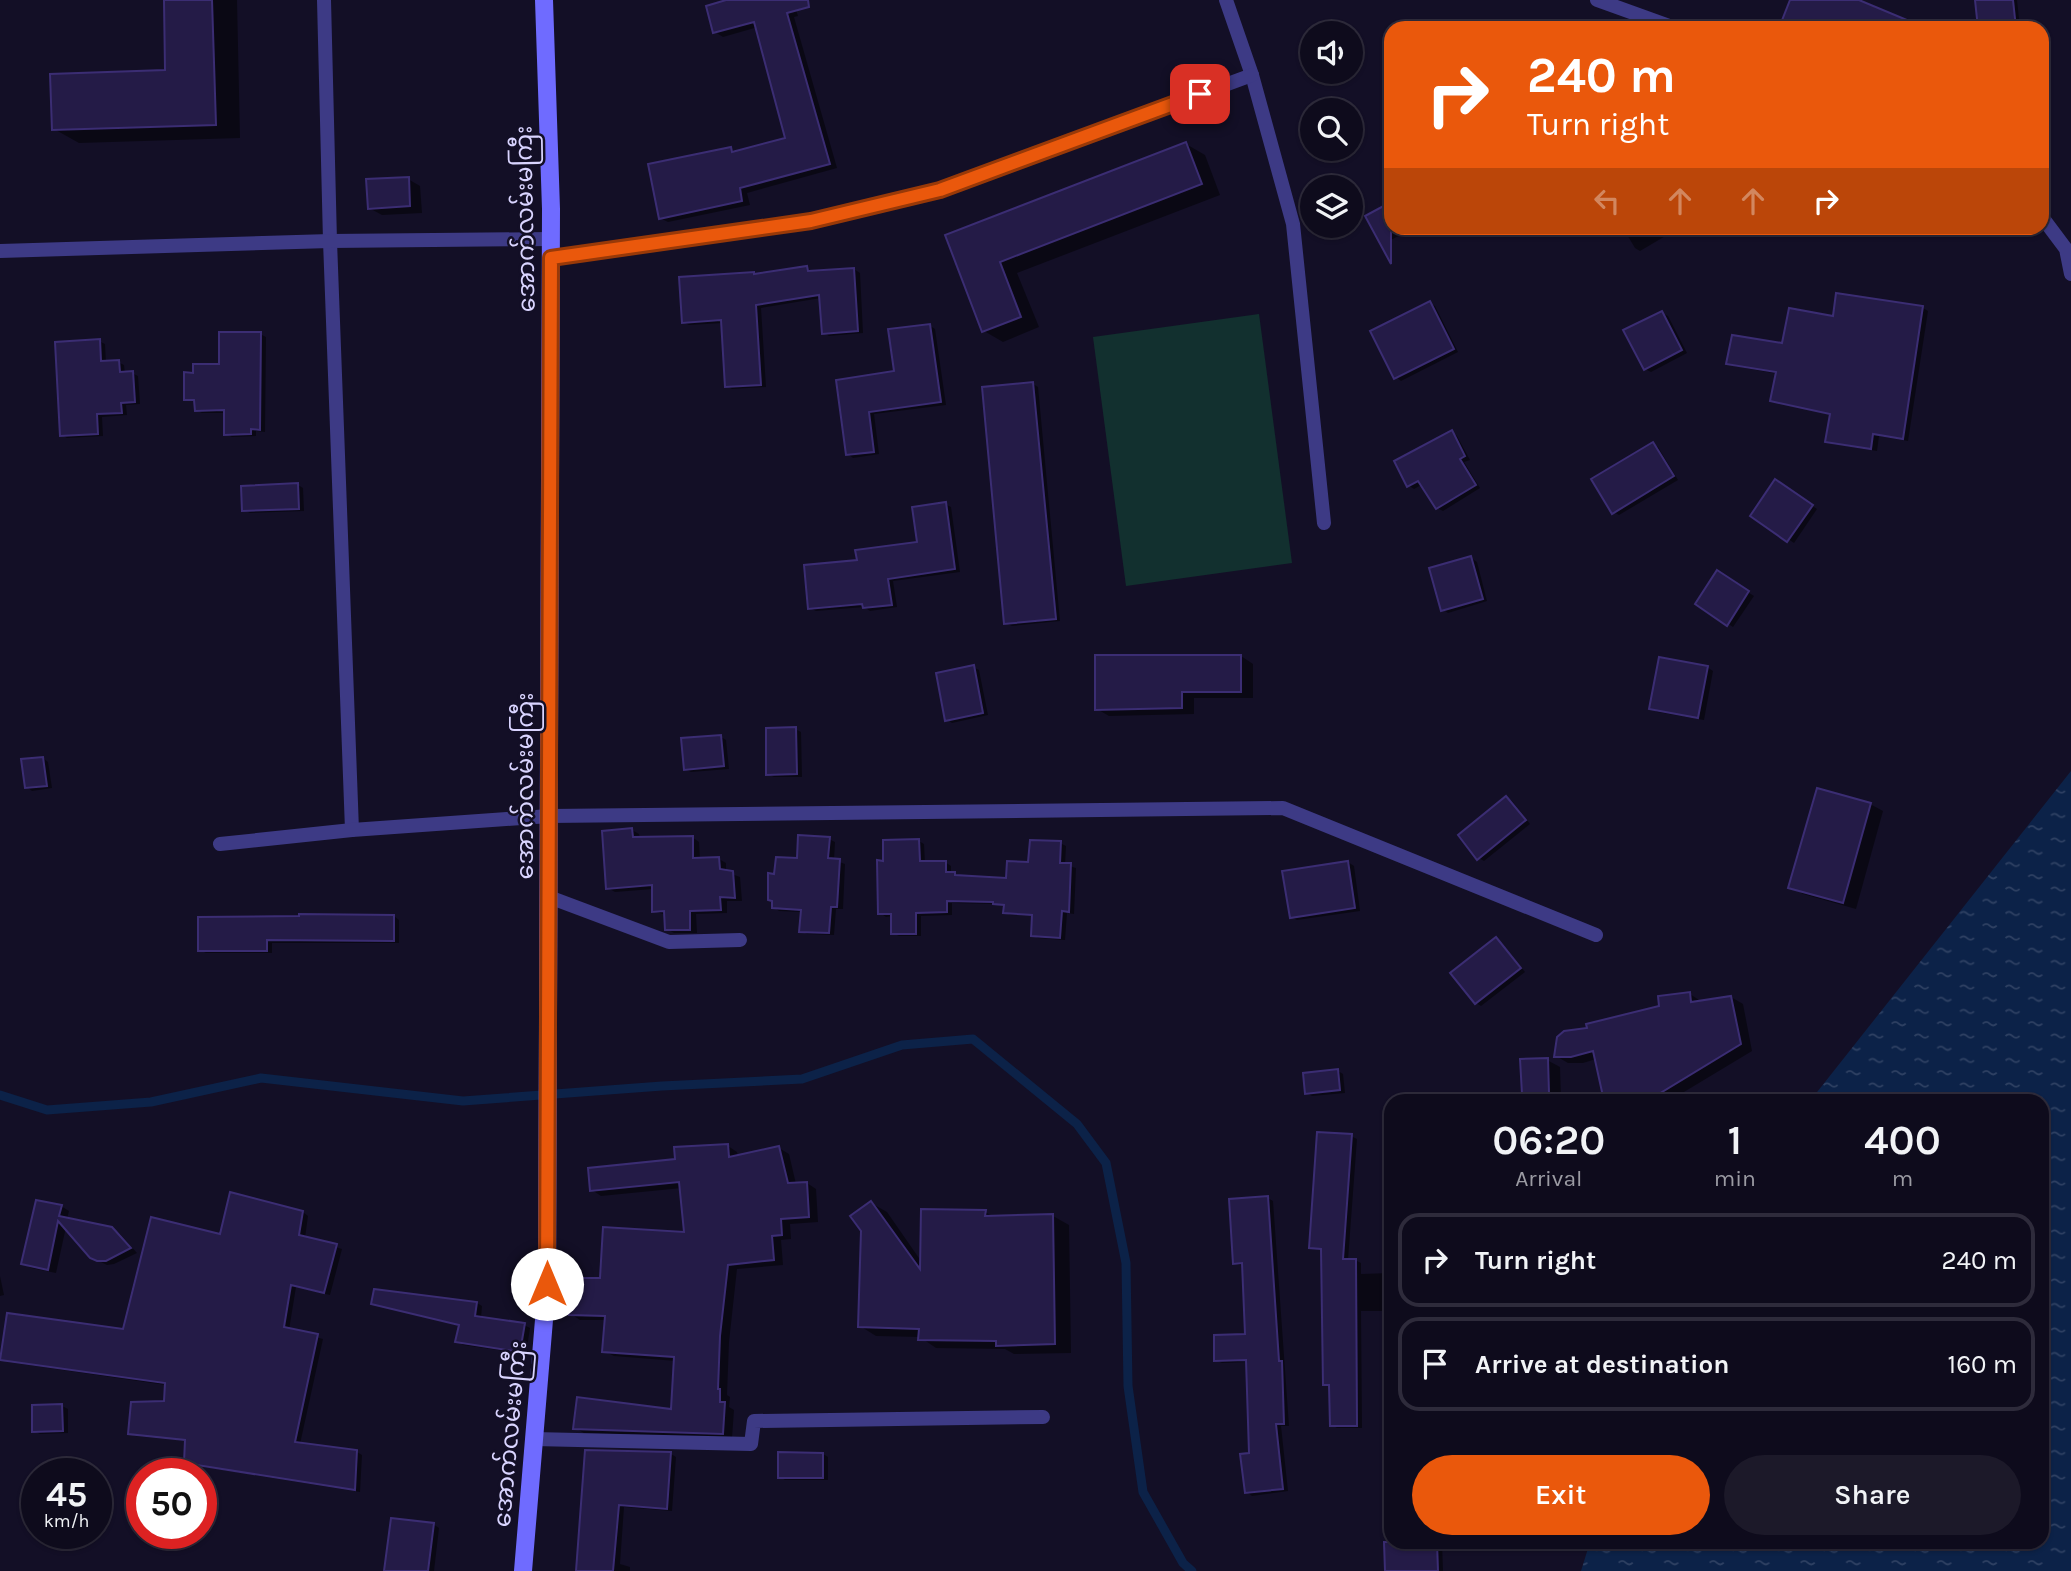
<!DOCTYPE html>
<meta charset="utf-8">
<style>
body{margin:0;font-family:Karla,"Noto Sans Myanmar",sans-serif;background:#1c1929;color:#f1f3f6;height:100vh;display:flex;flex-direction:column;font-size:26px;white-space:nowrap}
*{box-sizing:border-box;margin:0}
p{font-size:23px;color:#9b9ba3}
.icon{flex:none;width:38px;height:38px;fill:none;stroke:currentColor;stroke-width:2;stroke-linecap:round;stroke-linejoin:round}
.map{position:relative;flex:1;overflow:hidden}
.side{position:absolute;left:1384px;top:1094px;width:665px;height:455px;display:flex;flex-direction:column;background:#0e0b1c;border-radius:21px;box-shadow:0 2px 5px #0004,0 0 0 2px #2e2b3b}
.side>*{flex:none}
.banner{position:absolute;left:1384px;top:21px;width:665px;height:214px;border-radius:21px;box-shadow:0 2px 5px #0004,0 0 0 2px #2e2b3b;background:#ea580c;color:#fff;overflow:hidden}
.tools{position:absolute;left:1300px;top:21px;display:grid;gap:14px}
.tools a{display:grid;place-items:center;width:63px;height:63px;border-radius:50%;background:#0e0b1c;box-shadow:0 2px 5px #0004,0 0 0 2px #2e2b3b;font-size:35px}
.speed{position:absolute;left:21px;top:1458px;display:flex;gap:14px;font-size:35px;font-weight:700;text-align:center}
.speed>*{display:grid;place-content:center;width:91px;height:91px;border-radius:50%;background:#0e0b1c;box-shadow:0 2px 5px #0004,0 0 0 2px #2e2b3b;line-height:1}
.speed small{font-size:18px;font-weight:400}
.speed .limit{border:10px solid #d22;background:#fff;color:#111}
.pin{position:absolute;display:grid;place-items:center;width:60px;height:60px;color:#fff;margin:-30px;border-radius:14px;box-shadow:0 4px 10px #0006}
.me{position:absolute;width:77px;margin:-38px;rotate:0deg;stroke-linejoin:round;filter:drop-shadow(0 0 5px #0008)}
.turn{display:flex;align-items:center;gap:24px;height:147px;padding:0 28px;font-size:32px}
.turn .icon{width:91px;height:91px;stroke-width:2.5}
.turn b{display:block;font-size:49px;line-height:60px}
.lanes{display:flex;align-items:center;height:66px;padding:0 28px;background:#0003;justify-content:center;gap:35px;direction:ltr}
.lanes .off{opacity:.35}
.eta{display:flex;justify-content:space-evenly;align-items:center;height:119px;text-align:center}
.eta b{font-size:42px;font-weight:600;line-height:49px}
.cta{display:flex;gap:14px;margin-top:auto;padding:14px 28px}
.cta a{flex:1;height:80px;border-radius:42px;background:#ea580c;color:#fff;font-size:28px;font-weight:600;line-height:80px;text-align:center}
.cta a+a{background:#1c1929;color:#f1f3f6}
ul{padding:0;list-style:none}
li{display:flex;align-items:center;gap:21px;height:94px;margin:0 14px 10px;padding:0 14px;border:4px solid #2e2b3b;border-radius:21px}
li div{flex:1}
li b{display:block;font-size:26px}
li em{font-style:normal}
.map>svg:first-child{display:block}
.pitch{fill:#12302f}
.water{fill:url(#water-ripples)}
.shadow{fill:#0007}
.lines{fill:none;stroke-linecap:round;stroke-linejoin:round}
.stream{stroke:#0c2248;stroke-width:9}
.building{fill:#241b47;stroke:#3b2d73;stroke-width:2}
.lane{stroke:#3d3a85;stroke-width:14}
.secondary{stroke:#6f6bff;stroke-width:18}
.route-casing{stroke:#983908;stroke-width:18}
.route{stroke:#ea580c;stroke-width:12}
.labels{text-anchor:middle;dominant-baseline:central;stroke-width:5;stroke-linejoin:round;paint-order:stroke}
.street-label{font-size:24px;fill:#d9d4ff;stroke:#130f26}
</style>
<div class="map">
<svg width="2071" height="1571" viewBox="0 0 2071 1571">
<defs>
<pattern id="water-ripples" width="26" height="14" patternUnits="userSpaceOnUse" patternTransform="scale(1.75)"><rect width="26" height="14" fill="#0c2248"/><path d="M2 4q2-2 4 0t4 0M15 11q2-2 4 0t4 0" fill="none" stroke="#2f4163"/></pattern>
</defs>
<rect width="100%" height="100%" fill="#130f26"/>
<polygon class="pitch" points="1259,314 1292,563 1126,586 1093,337"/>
<polygon class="water" points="2071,771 2071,1571 1581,1571 1590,1542 2042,1542 2042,1101 1810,1101"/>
<g class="shadow">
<polygon points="165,0 237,0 240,138 79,143 54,129 167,72"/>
<polygon points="733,0 793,0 798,16 794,17 837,168 747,193 750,205 668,222 660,218 730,149 737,152 787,139 758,27 723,37 715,32"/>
<polygon points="1977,0 2017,0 2020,28 1980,28"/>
<polygon points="1186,144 1205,155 1220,195 1017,273 1039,327 1003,342 984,331 948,236"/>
<polygon points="408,179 420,186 422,213 382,215 369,208"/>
<polygon points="1391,204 1391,228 1414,228 1385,243 1367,217"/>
<polygon points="1623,228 1679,228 1640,251 1635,248"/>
<polygon points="807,268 812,271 854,269 860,273 863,333 829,336 824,333 821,298 761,308 766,387 732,389 727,386 723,323 689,325 683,322 753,273 757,276"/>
<polygon points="1838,295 1923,308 1928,311 1908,441 1879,436 1877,451 1833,444 1827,441 1831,415 1772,400 1778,374 1734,366 1728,363 1784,345 1834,318"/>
<polygon points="1429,303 1435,306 1458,352 1401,381 1396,377"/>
<polygon points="1662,313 1668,316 1687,353 1651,372 1645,369"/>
<polygon points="929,325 935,329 946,405 874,414 879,454 853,458 848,454 838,381 896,373"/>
<polygon points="260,334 266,337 265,432 256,431 256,436 232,437 226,434 226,413 202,413 196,410 196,402 186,399 195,374 221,366"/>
<polygon points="99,341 105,344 106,363 118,362 124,365 125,374 132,373 138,376 140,404 126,405 127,415 102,417 103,436 67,438 62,435"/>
<polygon points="1033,384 1038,387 1060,621 1012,626 1006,623"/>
<polygon points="1452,432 1457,436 1470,460 1464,462 1480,488 1443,511 1437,508 1423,484 1414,489 1408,485"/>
<polygon points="1653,444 1658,447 1678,480 1619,515 1613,512"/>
<polygon points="298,485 303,488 304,511 250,513 244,510"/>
<polygon points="1781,485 1817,509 1794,543 1752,515"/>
<polygon points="945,504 951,507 960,572 893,581 897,607 870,611 864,607 816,611 810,608 859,562 919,543"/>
<polygon points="1471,558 1477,562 1487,601 1448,613 1442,609"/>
<polygon points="1717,573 1754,596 1733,627 1697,604"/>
<polygon points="1241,656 1253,664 1253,698 1194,698 1194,714 1109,716 1097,709"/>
<polygon points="973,667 979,670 988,715 952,723 947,719"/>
<polygon points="1707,667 1713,671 1704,720 1657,712 1651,708"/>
<polygon points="795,729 801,732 802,777 774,777 768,774"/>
<polygon points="721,737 726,740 729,769 691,772 685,769"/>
<polygon points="43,758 48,762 52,788 32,791 27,787"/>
<polygon points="1506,798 1512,801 1530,824 1484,861 1479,858"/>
<polygon points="1870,804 1883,811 1856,909 1803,894 1790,887"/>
<polygon points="632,830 639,834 640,839 692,837 699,842 700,860 719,859 726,863 726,872 740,877 742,901 727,901 727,913 696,914 697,933 674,933 667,929 666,915 654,911 653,889 615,892 608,888"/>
<polygon points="829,839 835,842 834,860 845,864 843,909 836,909 834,935 807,934 801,931 802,912 779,911 774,907 776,876"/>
<polygon points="919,841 924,844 925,863 945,862 951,866 951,874 959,877 1007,880 1060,843 1066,846 1065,865 1076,868 1074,914 1067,913 1065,940 1038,938 1033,935 1034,916 1010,915 1005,912 1005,907 996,904 952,903 952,915 921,916 921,936 899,936 893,933 893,916 886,917 880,913 885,862"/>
<polygon points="1348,862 1354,866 1360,911 1297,920 1291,917"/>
<polygon points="394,916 399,920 399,943 272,943 272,953 206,953 200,950"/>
<polygon points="1496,939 1501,942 1525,972 1481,1006 1476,1003"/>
<polygon points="1690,994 1702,1002 1731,997 1743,1004 1752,1051 1674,1098 1668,1097 1668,1101 1606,1101 1596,1059 1583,1063 1568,1063 1556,1056 1590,1029 1661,1007"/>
<polygon points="1547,1060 1560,1067 1561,1099 1536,1100 1523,1093"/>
<polygon points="1338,1071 1343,1074 1345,1093 1312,1096 1307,1093"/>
<polygon points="1351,1136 1357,1139 1348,1260 1355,1260 1361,1263 1361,1274 1391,1273 1391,1311 1361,1311 1362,1428 1337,1428 1332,1425 1331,1388 1325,1384 1323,1251 1311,1247"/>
<polygon points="728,1146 737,1152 738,1157 779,1148 789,1154 796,1184 807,1183 816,1189 818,1222 790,1224 791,1239 781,1240 783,1265 737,1269 729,1342 727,1395 730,1397 729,1407 734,1410 732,1438 584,1433 575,1428 672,1411 676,1361 614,1356 604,1351 607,1320 580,1320 571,1314 602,1280 686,1233 682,1188 601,1196 592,1190 676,1161"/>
<polygon points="231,1194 303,1212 308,1216 305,1238 342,1249 330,1295 296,1287 289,1330 323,1339 300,1444 357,1452 362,1455 360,1492 192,1465 186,1462 187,1441 135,1436 129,1433 165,1403 166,1385 7,1362 2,1359 124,1331 221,1236"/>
<polygon points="1268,1198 1273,1201 1289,1426 1281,1426 1288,1491 1252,1496 1247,1492 1251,1454 1247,1362 1222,1363 1216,1360 1247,1335 1244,1266 1234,1263"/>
<polygon points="871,1203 887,1212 921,1261 985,1212 994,1217 1053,1216 1069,1225 1071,1353 1014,1354 1005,1349 936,1348 920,1337 876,1336 860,1326"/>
<polygon points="61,1206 69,1211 67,1219 111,1229 120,1234 137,1253 114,1264 107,1265 91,1257 66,1227 56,1273 31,1268 23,1263"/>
<polygon points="0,1276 4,1295 0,1296"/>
<polygon points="373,1303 477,1303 482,1306 481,1318 524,1325 530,1328 526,1354 463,1345 457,1341 461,1326"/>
<polygon points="62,1406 68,1409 68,1433 40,1434 34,1431"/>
<polygon points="1384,1451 1391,1451 1391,1542 1442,1542 1443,1571 1387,1571"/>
<polygon points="587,1452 671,1454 676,1457 672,1511 624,1507 620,1564 630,1567 630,1571 578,1571"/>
<polygon points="823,1454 828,1457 828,1480 785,1480 780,1477"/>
<polygon points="433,1524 439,1528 434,1571 386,1571"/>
</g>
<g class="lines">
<polyline class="stream" points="0,1095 47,1110 151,1102 261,1078 463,1101 662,1086 802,1079 902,1045 973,1039 1077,1124 1106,1163 1126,1263 1128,1386 1143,1492 1183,1563 1192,1571"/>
</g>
<g class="building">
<polygon points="164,0 212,0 216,125 52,130 50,74 165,70"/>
<polygon points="726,0 808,0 809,7 787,13 830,164 740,188 742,201 659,219 648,164 731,147 732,152 785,138 754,22 713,33 706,6"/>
<polygon points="1790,0 1859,0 1926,28 1779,28"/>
<polygon points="1975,0 2013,0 2016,28 1978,28"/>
<polygon points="1186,142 1202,184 1000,262 1021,317 982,332 945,235"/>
<polygon points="409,177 410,206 368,209 366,179"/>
<polygon points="1391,202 1391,264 1365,216"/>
<polygon points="807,266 808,271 854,268 858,331 822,334 819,295 756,305 761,385 725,387 721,320 682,323 679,277 754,272 754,274"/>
<polygon points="1836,293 1923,306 1903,439 1873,434 1871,449 1825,442 1830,414 1770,401 1776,372 1726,364 1732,335 1782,343 1789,308 1833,316"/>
<polygon points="1430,301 1454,349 1394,379 1370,331"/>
<polygon points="1662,311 1682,350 1644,370 1623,330"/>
<polygon points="930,324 941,402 869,412 874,452 846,455 836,380 894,371 888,329"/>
<polygon points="219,332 261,332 260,430 251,429 251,434 224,435 224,410 195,411 194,400 184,400 184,372 193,373 193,364 219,364"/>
<polygon points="100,339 101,361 119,360 120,372 133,371 135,402 121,403 122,413 97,414 98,434 60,436 55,342"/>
<polygon points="1033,382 1056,619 1004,624 982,387"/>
<polygon points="1452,430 1465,456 1460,459 1476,485 1436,509 1418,481 1407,487 1394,461"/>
<polygon points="1653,442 1674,476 1612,514 1591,479"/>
<polygon points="1775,479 1813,505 1787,542 1750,516"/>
<polygon points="298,483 299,509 242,511 241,486"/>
<polygon points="946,502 955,569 888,579 892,605 863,608 862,604 808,609 804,565 857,560 855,550 917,542 912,507"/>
<polygon points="1471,556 1483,599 1441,611 1429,568"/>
<polygon points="1717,570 1749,591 1727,626 1695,604"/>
<polygon points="1095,655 1241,655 1241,692 1182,692 1182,708 1095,710"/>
<polygon points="1659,657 1708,666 1698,718 1649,709"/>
<polygon points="974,665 983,713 945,721 936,673"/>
<polygon points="796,727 797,774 766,775 766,728"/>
<polygon points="721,735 724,766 684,770 681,738"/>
<polygon points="43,757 47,786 25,788 21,759"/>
<polygon points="1817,788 1871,803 1843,903 1788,888"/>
<polygon points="1506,796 1526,820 1477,860 1458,835"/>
<polygon points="632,828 633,837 693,836 693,858 719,857 720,869 733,871 735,898 720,897 721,910 690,911 690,930 665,930 664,911 652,912 652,885 606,889 602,831"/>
<polygon points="798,835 830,837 828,858 840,859 837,907 831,907 829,933 799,932 801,910 772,908 772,901 768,900 768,873 774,874 776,857 797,858"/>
<polygon points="919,839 920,861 946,861 946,872 955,872 955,875 1006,878 1007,861 1028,862 1030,840 1061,841 1060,863 1071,863 1069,912 1062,911 1060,938 1031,936 1032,915 1003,913 1004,905 993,904 993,902 947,901 947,912 916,913 916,934 891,934 891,914 878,914 877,860 883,861 883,840"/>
<polygon points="1348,861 1355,908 1290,918 1282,871"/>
<polygon points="299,914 394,915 394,941 267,940 267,951 198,951 198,917 299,916"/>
<polygon points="1496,937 1521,968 1475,1004 1450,973"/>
<polygon points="1690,992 1691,1002 1731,996 1741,1044 1657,1095 1633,1101 1604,1101 1593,1051 1571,1057 1554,1057 1557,1037 1564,1031 1587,1028 1586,1024 1659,1006 1658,996"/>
<polygon points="1548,1058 1549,1093 1522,1094 1520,1059"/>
<polygon points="1338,1069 1340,1090 1305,1094 1303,1073"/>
<polygon points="1317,1132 1352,1134 1343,1259 1356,1259 1357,1426 1330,1426 1329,1385 1323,1385 1321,1249 1309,1248"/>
<polygon points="728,1144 729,1157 779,1146 788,1183 807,1182 809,1217 781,1219 782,1235 772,1236 774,1260 728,1265 720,1336 718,1389 720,1389 720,1402 725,1402 723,1434 573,1429 577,1397 671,1409 674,1357 602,1352 605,1316 569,1315 569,1278 600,1278 603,1227 684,1232 679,1182 590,1191 588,1168 675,1159 674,1147"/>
<polygon points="230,1192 303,1211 299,1235 337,1244 324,1293 291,1285 284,1327 318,1334 295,1442 357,1450 355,1490 184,1463 185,1440 128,1434 131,1402 164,1401 165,1383 0,1360 7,1313 123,1329 151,1217 220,1234"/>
<polygon points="1268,1196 1279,1361 1282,1361 1284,1424 1276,1424 1283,1489 1245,1493 1240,1454 1249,1453 1246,1360 1214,1361 1214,1335 1245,1334 1242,1263 1233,1264 1229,1199"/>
<polygon points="36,1200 62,1205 59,1216 112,1227 131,1248 106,1261 97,1261 90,1258 58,1221 48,1270 21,1264"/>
<polygon points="871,1201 920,1269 921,1209 986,1210 985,1216 1053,1214 1055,1344 996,1346 996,1341 918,1340 919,1329 858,1327 861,1231 850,1216"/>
<polygon points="374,1289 477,1302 475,1316 525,1323 520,1352 455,1342 459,1325 371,1304"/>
<polygon points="62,1404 63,1431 32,1432 32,1405"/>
<polygon points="585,1450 671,1452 667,1509 619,1505 613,1571 576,1571"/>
<polygon points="778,1452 823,1453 823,1478 778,1478"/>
<polygon points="391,1518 434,1523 428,1571 384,1571"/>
<polygon points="1384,1542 1437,1542 1438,1571 1385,1571"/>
</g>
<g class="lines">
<g class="lane">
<polyline points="324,0 330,241 352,830"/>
<polyline points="1226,0 1252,75 1293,224 1324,523"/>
<polyline points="1597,0 1675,28"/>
<polyline points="2042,217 2066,249 2071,274"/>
<polyline points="0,251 330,241 551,239"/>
<polyline points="551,258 811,221 940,190 1252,75"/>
<polyline points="220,844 352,830 549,816 1283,808 1596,935"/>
<polyline points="549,897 669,942 740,940"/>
<polyline points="534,1439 751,1444 754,1421 1043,1417"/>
</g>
<polyline class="secondary" points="523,1571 547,1284 551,209 544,0"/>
</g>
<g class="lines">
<g class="route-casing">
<polyline id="route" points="547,1284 551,258 811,221 940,190 1200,94"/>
</g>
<use href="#route" class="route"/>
</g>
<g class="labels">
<g class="street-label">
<text transform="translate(525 219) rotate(-91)">အောက်လမ်းမကြီး</text>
<text transform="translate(525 786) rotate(-90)">အောက်လမ်းမကြီး</text>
<text transform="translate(510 1434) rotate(-85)">အောက်လမ်းမကြီး</text>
</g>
</g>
</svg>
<div class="tools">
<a><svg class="icon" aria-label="sound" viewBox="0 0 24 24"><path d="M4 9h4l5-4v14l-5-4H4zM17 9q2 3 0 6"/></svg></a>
<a><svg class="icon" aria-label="search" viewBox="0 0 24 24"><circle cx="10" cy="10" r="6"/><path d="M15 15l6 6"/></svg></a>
<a><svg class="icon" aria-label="layers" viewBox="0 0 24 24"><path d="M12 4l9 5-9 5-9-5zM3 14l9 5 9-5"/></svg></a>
</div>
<div class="speed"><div>45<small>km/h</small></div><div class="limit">50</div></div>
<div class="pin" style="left:1200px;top:94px;background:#d93025"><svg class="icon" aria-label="arrive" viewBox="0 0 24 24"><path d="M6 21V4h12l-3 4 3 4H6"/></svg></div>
<svg class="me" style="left:547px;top:1284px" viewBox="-20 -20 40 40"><circle r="19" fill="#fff"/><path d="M0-13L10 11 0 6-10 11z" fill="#ea580c"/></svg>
<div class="banner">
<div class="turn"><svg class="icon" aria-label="right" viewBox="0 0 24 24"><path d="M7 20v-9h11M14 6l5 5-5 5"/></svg><div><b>240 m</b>Turn right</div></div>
<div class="lanes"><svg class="icon off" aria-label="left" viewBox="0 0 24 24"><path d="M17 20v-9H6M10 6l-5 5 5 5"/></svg><svg class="icon off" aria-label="ahead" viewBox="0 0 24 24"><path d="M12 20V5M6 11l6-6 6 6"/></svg><svg class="icon off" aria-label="ahead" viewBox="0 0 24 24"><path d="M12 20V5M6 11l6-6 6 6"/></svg><svg class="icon" aria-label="right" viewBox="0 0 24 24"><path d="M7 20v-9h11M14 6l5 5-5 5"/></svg></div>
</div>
<section class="side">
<div class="eta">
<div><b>06:20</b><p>Arrival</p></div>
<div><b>1</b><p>min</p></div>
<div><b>400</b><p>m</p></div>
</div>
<ul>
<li><svg class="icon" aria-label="right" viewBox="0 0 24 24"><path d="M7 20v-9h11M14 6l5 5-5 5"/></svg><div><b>Turn right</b></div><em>240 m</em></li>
<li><svg class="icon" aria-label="arrive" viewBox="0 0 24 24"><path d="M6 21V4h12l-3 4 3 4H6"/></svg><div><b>Arrive at destination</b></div><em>160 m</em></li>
</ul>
<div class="cta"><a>Exit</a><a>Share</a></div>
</section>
</div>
